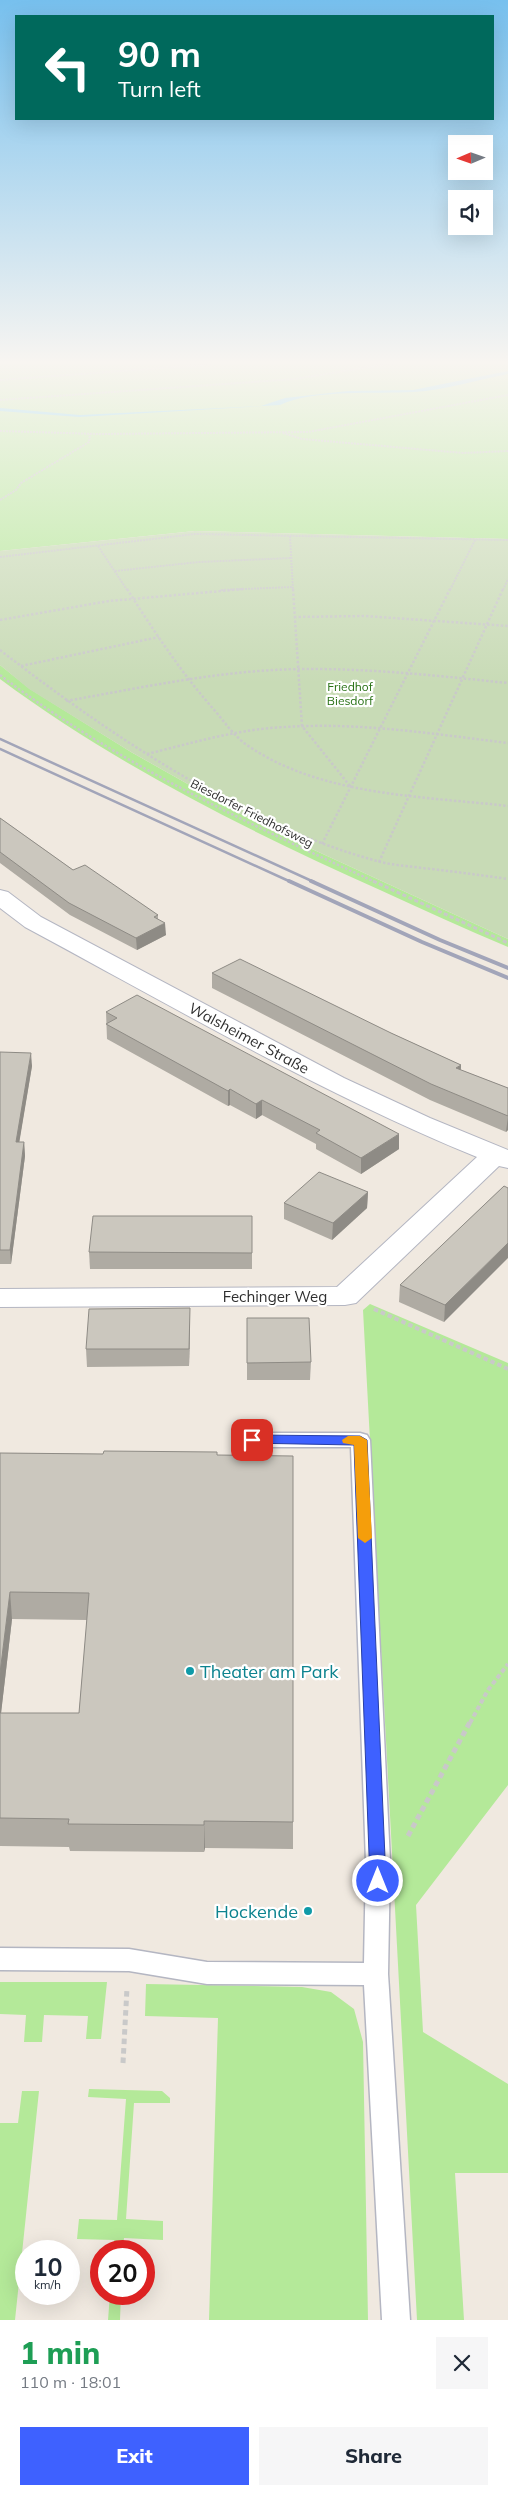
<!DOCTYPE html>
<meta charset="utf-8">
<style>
body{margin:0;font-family:Mulish,sans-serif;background:#f6f6f7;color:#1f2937;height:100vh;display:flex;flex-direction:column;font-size:19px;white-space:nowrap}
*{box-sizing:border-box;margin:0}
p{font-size:16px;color:#747a83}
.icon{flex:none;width:28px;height:28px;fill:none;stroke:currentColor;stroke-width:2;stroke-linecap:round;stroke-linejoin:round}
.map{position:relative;height:2320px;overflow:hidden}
.side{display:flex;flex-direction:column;background:#fff;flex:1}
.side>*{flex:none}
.banner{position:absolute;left:15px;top:15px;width:479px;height:105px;border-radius:0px;box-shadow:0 5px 20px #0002;background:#00695c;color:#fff;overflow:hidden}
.needle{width:32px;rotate:268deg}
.fabs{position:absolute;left:448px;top:135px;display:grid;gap:10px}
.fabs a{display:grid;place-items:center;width:45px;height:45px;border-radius:0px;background:#fff;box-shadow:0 5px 20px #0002;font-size:25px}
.speed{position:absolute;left:15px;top:2240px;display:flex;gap:10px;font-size:25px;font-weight:700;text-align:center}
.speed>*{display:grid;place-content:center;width:65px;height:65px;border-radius:50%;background:#fff;box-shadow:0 5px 20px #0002;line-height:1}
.speed small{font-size:12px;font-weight:400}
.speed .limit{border:8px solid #d22;background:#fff;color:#111}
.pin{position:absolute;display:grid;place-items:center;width:42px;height:42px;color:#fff;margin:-21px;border-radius:10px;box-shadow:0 2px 8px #0006}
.me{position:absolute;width:55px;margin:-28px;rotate:0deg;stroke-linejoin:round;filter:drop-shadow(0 0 4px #0008)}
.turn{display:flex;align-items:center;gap:18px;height:105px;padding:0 20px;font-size:22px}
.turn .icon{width:65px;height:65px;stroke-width:2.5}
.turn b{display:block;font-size:35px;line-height:42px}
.round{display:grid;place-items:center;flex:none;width:52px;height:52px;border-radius:0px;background:#f6f6f7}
.overview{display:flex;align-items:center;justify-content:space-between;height:85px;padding:0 20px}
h1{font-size:30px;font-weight:800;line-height:38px;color:#1e9e55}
.action{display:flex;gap:10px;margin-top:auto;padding:10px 20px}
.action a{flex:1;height:58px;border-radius:0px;background:#3e61ff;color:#fff;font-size:20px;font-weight:800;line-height:58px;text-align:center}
.action a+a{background:#f6f6f7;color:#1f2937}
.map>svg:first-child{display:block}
.green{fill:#b4e999}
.cemetery{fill:#c8dbb6}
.water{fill:#6dd2f7}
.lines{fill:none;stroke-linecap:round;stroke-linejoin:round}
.service-casing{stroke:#b4b6c2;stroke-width:3}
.minor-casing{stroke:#b4b6c2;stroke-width:2}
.path-far4{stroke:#c9c9c9;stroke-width:2;stroke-dasharray:2 1;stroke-linecap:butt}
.path-far3{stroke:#c9c9c9;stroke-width:2.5;stroke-dasharray:2.5 2;stroke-linecap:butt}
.path-far2{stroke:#c9c9c9;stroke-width:3;stroke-dasharray:4 2.5;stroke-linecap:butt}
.path-far1{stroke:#c9c9c9;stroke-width:4;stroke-dasharray:4.5 3;stroke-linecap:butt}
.path{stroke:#c9c9c9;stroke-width:5;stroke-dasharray:5.5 4;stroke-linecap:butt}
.service{fill:#fff;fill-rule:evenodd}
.minor{fill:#fff;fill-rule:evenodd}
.rail-far1{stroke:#a2a5b9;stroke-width:2.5}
.rail{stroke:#a2a5b9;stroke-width:4}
.wall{fill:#afaba3;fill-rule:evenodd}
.shaded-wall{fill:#8e8b85}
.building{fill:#cbc7be;stroke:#8e8b85}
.route{fill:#3e61ff;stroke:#283fa6}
.slow{fill:#f59e0b}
.culture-dot{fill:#0f9aa8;stroke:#fff;stroke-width:2}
.labels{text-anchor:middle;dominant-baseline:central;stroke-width:4.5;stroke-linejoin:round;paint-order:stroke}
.far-park-label{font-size:12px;fill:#297216;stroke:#fff}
.far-street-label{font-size:12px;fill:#2e2e2e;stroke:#fff}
.street-label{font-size:15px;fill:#2e2e2e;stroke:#fff}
.near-culture-label{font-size:18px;fill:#0d838f;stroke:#fff;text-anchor:start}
</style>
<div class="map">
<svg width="508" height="2320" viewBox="0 0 508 2320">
<rect width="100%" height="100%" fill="#f0e9e0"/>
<g class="green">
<polygon points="0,360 508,360 508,539 195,531 0,551"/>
<path d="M0 665 30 689 131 752 264 827 508 939V947C465 929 422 909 380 890 248 831 116 765 0 679Z"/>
<polygon points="370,1304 508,1363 508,1785 416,1905 423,2032 508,2084 508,2173 455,2173 464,2320 417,2320 363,1310"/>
<polygon points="0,1982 107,1982 101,2039 86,2039 88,2016 44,2015 42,2042 24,2042 26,2015 0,2014"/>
<polygon points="146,1984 302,1987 331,1992 354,2009 363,2042 368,2320 209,2320 218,2018 145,2016"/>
<polygon points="89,2089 162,2091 170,2098 170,2103 134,2103 126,2219 163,2221 163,2240 124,2238 123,2251 114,2251 114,2240 77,2239 79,2219 117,2220 126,2099 88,2097"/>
<polygon points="22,2091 39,2091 15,2320 0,2320 0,2123 18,2123"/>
<polygon points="110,2294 121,2294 120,2320 108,2320"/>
</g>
<polygon class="cemetery" points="195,531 508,539 508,939 264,827 131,752 29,689 0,665 0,551"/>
<path class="water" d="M508 371V374C477 380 445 390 414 392 376 394 313 389 280 405L79 417 0 411V408L80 415 261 406 285 398 348 391 413 390Z"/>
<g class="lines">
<g class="service-casing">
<polygon id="service" points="252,1433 360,1433 367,1435 370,1440 390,1862 388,1974 410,2320 382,2320 364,1985 207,1984 129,1971 0,1970 0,1948 129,1949 207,1962 364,1963 366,1862 351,1447 252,1447 245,1445 242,1440 245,1435"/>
</g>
<g class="minor-casing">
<path id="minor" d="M0 890 8 892 41 917 344 1078 430 1118 508 1150V1168L499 1166 356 1303 345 1305 0 1307V1289L337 1287 477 1157C320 1093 174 1007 25 927L0 908Z"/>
</g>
<g class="path-far4">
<polyline points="0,380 202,365 225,360"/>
<polyline points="0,400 295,379 412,360"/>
<polyline points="0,431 98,434 308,432 508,395"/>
<polyline points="283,433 302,439 463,453 508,451"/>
<polyline points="0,500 16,490 21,483 89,442 90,434"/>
<polyline points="290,536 293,590"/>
<polyline points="98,546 127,590"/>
<polyline points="0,557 195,534 508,540"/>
<polyline points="115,571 199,562 291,558"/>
<polyline points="221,590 292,587"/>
<polyline points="450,590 475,540"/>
<polyline points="503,590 508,579"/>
</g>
<g class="path-far3">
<path d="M127 589C154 631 182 674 216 712 225 723 233 734 244 743 318 796 421 796 508 806"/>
<polyline points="293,589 302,726 350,786"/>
<polyline points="294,617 365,616 508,626"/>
<polyline points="0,620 109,601 244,589"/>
<path d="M0 650C110 735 241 824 377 861 391 865 407 866 422 868 451 871 479 875 508 879"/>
<polyline points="21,666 159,637"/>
<path d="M0 675C113 761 247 823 375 882"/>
<path d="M66 701C134 689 203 674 273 670 351 666 430 675 508 683"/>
<path d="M147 754C192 743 238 729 285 727 359 722 434 734 508 743"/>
<polyline points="322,844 450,589"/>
<polyline points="379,862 503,589"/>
</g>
<polyline class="path-far2" points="373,881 508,943"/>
<g class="path-far1">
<polyline points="374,1309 508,1369"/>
<polyline points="470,1723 488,1690 508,1664"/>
</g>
<g class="path">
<polyline points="408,1836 470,1722"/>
<polyline points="123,2063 127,1988"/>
</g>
<use href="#service" class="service"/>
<use href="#minor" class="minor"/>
<g class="rail-far1">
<polyline points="0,739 314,882"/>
<polyline points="0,749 291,882"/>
</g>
<g class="rail">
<polyline points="289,881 422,942 508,978"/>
<polyline points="311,881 440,940 508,968"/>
</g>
</g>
<g class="wall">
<polygon points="0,818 73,870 158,915 158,919 166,935 137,950 70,915 0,863"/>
<polygon points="212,973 391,1033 461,1065 461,1070 508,1088 508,1130 506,1132 430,1100 212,988"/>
<polygon points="106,1012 399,1149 361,1174 316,1149 316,1144 262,1115 256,1119 230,1105 228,1106 107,1039"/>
<polygon points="0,1052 32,1066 19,1142 24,1142 25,1156 11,1264 0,1264"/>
<polygon points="504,1186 444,1322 399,1302 400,1285"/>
<polygon points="368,1192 367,1208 332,1240 284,1219 284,1203"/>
<polygon points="252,1216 252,1269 90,1269 89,1252"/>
<polygon points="247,1318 311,1362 310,1380 247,1380"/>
<polygon points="190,1325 189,1366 87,1367 86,1349"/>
<path d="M0 1453 217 1455 293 1822V1849L205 1848 204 1852 70 1851 69 1847 0 1846ZM12 1619 87 1620 79 1713H1Z"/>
</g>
<g class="shaded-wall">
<polygon points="165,923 166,935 137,950 136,938"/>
<polygon points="31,1053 32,1066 17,1156 16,1142"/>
<polygon points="461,1065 460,1080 456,1068"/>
<polygon points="230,1089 230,1105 228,1106 228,1091"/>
<polygon points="262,1100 262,1115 256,1119 256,1104"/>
<polygon points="508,1116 508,1130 506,1132"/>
<polygon points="399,1134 399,1149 361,1174 361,1158"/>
<polygon points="24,1142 25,1156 11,1264 10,1250"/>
<polygon points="368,1192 367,1208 332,1240 333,1223"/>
<polygon points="508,1243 508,1258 444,1322 445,1305"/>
<polygon points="190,1308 190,1325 189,1366 189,1349"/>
<polygon points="10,1592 12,1619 0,1722 0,1673"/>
<polygon points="204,1821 205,1848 204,1852"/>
</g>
<g class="building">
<polygon points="0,818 73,870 85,865 158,915 154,917 165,923 136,938 69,903 0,852"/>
<polygon points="240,959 391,1033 461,1065 456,1068 508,1088 508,1116 431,1084 212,973"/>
<polygon points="137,995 399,1134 361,1158 316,1133 320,1130 262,1100 256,1104 230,1089 228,1091 106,1024 117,1018 106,1012"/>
<polygon points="0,1052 31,1053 16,1142 24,1142 10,1250 0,1250"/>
<polygon points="319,1172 368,1192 333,1223 284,1203"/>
<polygon points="504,1186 508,1188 508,1243 445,1305 400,1285"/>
<polygon points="93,1216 252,1216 252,1253 89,1252"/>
<polygon points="190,1308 189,1349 86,1349 89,1309"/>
<polygon points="247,1318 309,1318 311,1362 247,1363"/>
<polygon points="104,1451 217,1452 217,1455 293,1456 293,1822 204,1821 204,1825 68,1824 69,1819 0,1818 0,1713 79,1713 89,1593 10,1592 0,1673 0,1453 103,1454"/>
</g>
<linearGradient id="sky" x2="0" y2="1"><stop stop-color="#77c0ee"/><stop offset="0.53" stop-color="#f8f5f1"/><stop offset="1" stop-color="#f8f5f1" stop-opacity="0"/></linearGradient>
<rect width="508" height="684" fill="url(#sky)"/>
<polygon class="route" points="252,1435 360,1436 367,1440 386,1881 384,1886 378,1888 372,1886 370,1881 354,1445 247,1443 245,1440"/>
<polygon class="slow" points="348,1436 360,1436 367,1440 372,1538 365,1543 358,1538 354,1445 343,1443 342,1440"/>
<g class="culture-dot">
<circle cx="190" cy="1671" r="5"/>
<circle cx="308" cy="1911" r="5"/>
</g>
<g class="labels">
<g class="far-park-label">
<text x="350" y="686">Friedhof<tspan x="350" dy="14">Biesdorf</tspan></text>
</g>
<g class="far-street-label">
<text transform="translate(252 813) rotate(27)">Biesdorfer Friedhofsweg</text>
</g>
<g class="street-label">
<text transform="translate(249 1038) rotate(28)">Walsheimer Straße</text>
<text x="275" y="1296">Fechinger Weg</text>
</g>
<g class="near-culture-label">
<text x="200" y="1671">Theater am Park</text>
<text x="298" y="1911" text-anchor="end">Hockende</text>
</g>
</g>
</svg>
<div class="fabs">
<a><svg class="needle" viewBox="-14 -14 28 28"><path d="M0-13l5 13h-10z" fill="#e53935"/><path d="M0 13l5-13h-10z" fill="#747a83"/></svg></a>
<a><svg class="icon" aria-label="sound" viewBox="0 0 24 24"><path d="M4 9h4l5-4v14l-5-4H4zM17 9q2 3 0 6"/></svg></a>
</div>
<div class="speed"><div>10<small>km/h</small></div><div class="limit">20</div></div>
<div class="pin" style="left:252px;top:1440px;background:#d93025"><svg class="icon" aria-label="arrive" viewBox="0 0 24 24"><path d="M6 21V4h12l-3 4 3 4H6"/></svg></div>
<svg class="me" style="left:378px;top:1881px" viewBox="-20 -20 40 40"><circle r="17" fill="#3e61ff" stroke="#fff" stroke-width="3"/><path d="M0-11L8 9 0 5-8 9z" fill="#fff"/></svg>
<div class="banner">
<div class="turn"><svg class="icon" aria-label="left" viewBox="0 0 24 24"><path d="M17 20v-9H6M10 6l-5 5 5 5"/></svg><div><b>90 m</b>Turn left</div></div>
</div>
</div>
<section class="side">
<div class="overview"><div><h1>1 min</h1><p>110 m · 18:01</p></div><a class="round"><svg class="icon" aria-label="close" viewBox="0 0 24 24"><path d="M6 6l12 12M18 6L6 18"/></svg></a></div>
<div class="action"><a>Exit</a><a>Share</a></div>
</section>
